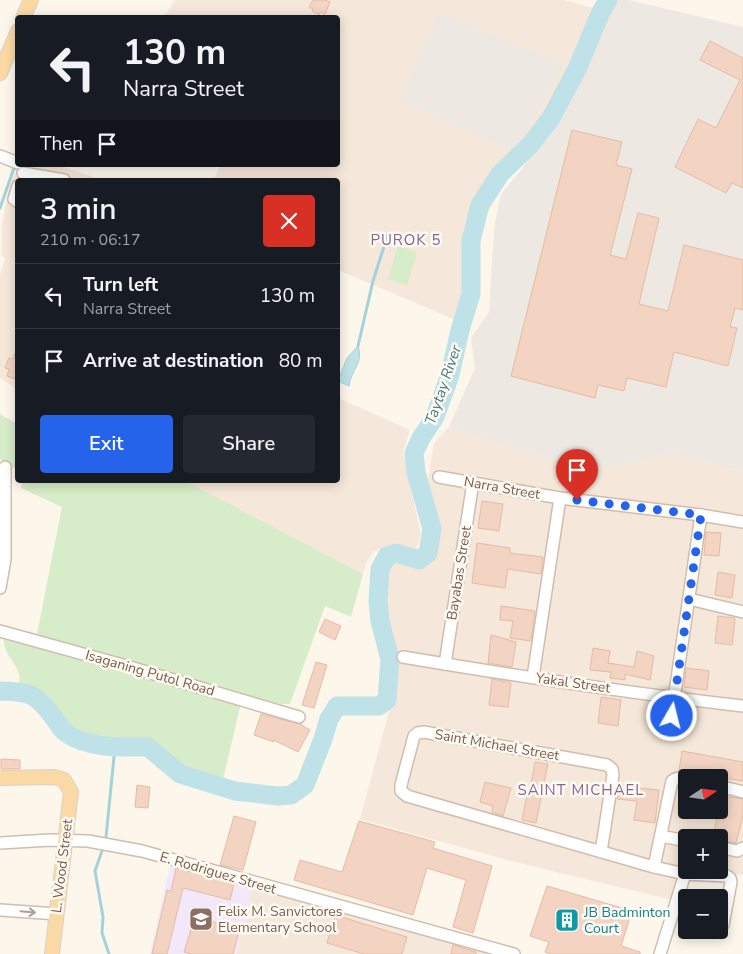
<!DOCTYPE html>
<meta charset="utf-8">
<style>
body{margin:0;font-family:"Nunito Sans",sans-serif;background:#242831;color:#f1f3f6;height:100vh;display:flex;flex-direction:column;font-size:19px;white-space:nowrap}
*{box-sizing:border-box;margin:0}
p{font-size:16px;color:#9ea1a6}
.icon{flex:none;width:28px;height:28px;fill:none;stroke:currentColor;stroke-width:2;stroke-linecap:round;stroke-linejoin:round}
.map{position:relative;flex:1;overflow:hidden}
.panel{position:absolute;left:15px;top:178px;width:325px;height:305px;display:flex;flex-direction:column;background:#171b24;border-radius:5px;box-shadow:0 2px 12px #0003}
.panel>*{flex:none}
.banner{position:absolute;left:15px;top:15px;width:325px;height:152px;border-radius:5px;box-shadow:0 2px 12px #0003;background:#171b24;color:#f1f3f6;overflow:hidden}
.needle{width:32px;rotate:77deg}
.tools{position:absolute;left:678px;top:769px;display:grid;gap:10px}
.tools a{display:grid;place-items:center;width:50px;height:50px;border-radius:5px;background:#171b24;box-shadow:0 2px 12px #0003;font-size:25px}
.pin{position:absolute;display:grid;place-items:center;width:42px;height:42px;color:#fff;margin:-51px -21px;border-radius:50% 50% 50% 0;rotate:-45deg;box-shadow:0 0 5px #0007}
.pin .icon{rotate:45deg}
.me{position:absolute;width:55px;margin:-28px;rotate:8deg;stroke-linejoin:round;filter:drop-shadow(0 0 4px #0008)}
.turn{display:flex;align-items:center;gap:18px;height:105px;padding:0 25px;font-size:22px}
.turn .icon{width:65px;height:65px;stroke-width:2.5}
.turn b{display:block;font-size:35px;line-height:42px}
.then{display:flex;align-items:center;height:48px;padding:0 25px;background:#0003;gap:10px;font-size:19px}
.round{display:grid;place-items:center;flex:none;width:52px;height:52px;border-radius:5px;background:#242831}
.overview{display:flex;align-items:center;justify-content:space-between;height:85px;padding:0 25px}
h1{font-size:30px;font-weight:600;line-height:38px}
.primary-button{display:flex;gap:10px;margin-top:auto;padding:10px 25px}
.primary-button a{flex:1;height:58px;border-radius:5px;background:#2563eb;color:#fff;font-size:20px;font-weight:600;line-height:58px;text-align:center}
.primary-button a+a{background:#242831;color:#f1f3f6}
ul{padding:0;list-style:none}
li{display:flex;align-items:center;gap:15px;height:65px;padding:0 25px;border-top:1px solid #363941}
li div{flex:1}
li b{display:block;font-size:19px}
li em{font-style:normal}
.map>svg:first-child{display:block}
.residential{fill:#f5e7d9;fill-rule:evenodd}
.industrial{fill:#eee8e3}
.education{fill:#f3e7fa}
.green{fill:#d7ecc8}
.water{fill:#bee2e8;stroke:#a4d2d9}
.lines{fill:none;stroke-linecap:round;stroke-linejoin:round}
.stream{stroke:#a4d2d9;stroke-width:3}
.river{stroke:#bee2e8;stroke-width:19}
.building{fill:#f3d4c2;stroke:#e5bba2}
.minor-casing{stroke:#d0bdaf;stroke-width:14}
.major-casing{stroke:#d9d1cd;stroke-width:16}
.minor{stroke:#fff;stroke-width:11}
.major{stroke:#fbd9a4;stroke-width:14}
.oneway{stroke:#af9d94}
.route{stroke:#2563eb;stroke-width:9;stroke-dasharray:0 16.2}
.labels{text-anchor:middle;dominant-baseline:central;stroke-width:5;stroke-linejoin:round;paint-order:stroke}
.street-label{font-size:14px;fill:#795c4d;stroke:#fffaf2}
.education-label{font-size:14px;fill:#785e54;stroke:#fffaf2;text-anchor:start}
.culture-label{font-size:14px;fill:#0d838f;stroke:#fffaf2;text-anchor:start}
.neighbourhood-label{font-size:15px;letter-spacing:1px;fill:#846594;stroke:#fffaf2}
.water-label{font-size:15px;font-style:italic;fill:#437b85;stroke:#fffaf2}
</style>
<div class="map">
<svg width="743" height="954" viewBox="0 0 743 954">
<rect width="100%" height="100%" fill="#fdf6eb"/>
<g class="residential">
<polygon points="175,0 564,0 597,9 564,85 548,113 528,142 506,161 476,203 464,238 468,274 465,279 466,301 458,321 338,270 338,180 214,180 220,165 338,165 338,18 158,18 167,13"/>
<polygon points="21,165 59,165 102,180 18,180 17,389 0,378 0,276 5,258 1,255 2,225 8,192 13,177"/>
<polygon points="338,398 410,430 403,452 421,535 416,550 390,547 374,551 366,563 363,574 184,480 338,480"/>
<path d="M449 427 588 471 672 453 743 472V875L691 871 681 902 507 860 360 819 393 697 394 654 379 617 378 573 386 561 418 567 432 556 435 536 426 492 434 443ZM686 778H719V810H686ZM686 838H719V870H686Z"/>
<polygon points="253,885 505,954 236,954"/>
</g>
<g class="industrial">
<polygon points="611,0 629,0 743,27 743,472 672,453 588,471 449,427 475,368 471,338 489,312 494,229 501,194 521,170 586,68 600,33"/>
<polygon points="438,12 565,64 515,152 400,100"/>
</g>
<polygon class="education" points="171,862 253,885 236,954 150,954"/>
<g class="green">
<polygon points="398,246 417,252 407,285 388,279"/>
<polygon points="0,414 17,424 17,470 0,459"/>
<path d="M23 480H184L363 574 351 617 325 606 290 704H281L243 695 223 779 182 770 152 744 111 742 72 727 50 702 30 688 19 687C19 683 20 678 19 674 12 654 0 655 5 628L37 634 62 507 21 488Z"/>
</g>
<path class="water" d="M358 346C364 364 351 369 349 386L338 381 347 358Z"/>
<g class="lines">
<g class="stream">
<polyline points="0,208 15,165"/>
<polyline points="358,346 373,281 388,234"/>
<polyline points="106,837 115,747"/>
<polyline points="102,851 95,871 103,917 102,933 109,954"/>
</g>
<path class="river" d="M0 691C31 692 35 693 54 718 58 723 61 730 66 733 89 749 122 747 148 747L180 774 235 791 277 796 291 795 305 785 323 739 329 719 337 706H379L387 700 390 659 380 621 378 601 380 569 387 556 396 553 419 560 428 553 432 529 416 472 414 453 421 438 435 417 450 375 460 330 471 294V241L480 205 500 174 530 145 551 118 577 69 601 12 608 0"/>
</g>
<g class="building">
<polygon points="313,0 325,0 330,2 325,14 321,12 319,15 312,11 313,9 309,7"/>
<polygon points="710,41 743,58 743,188 732,183 726,193 675,167 698,119 716,128 740,80 700,60"/>
<polygon points="572,130 622,142 616,165 632,169 610,255 626,259 638,213 659,218 639,304 668,311 684,245 743,260 743,310 735,308 730,327 737,328 728,366 674,352 666,387 627,378 624,391 598,385 595,398 511,376"/>
<polygon points="16,350 18,350 18,380 7,376 9,369 5,368 9,358 13,359"/>
<polygon points="482,501 503,504 499,531 478,528"/>
<polygon points="706,532 721,533 719,556 704,555"/>
<polygon points="477,543 510,548 510,553 543,557 541,574 508,569 505,588 472,583"/>
<polygon points="718,572 735,575 732,598 715,595"/>
<polygon points="501,606 535,611 531,641 510,638 513,621 500,620"/>
<polygon points="718,616 735,618 732,645 715,643"/>
<polygon points="325,619 341,626 335,640 319,632"/>
<polygon points="491,635 516,642 512,667 488,663"/>
<polygon points="593,648 610,651 608,663 634,667 637,651 654,656 650,680 625,674 625,680 610,678 611,672 590,670"/>
<polygon points="316,662 327,665 314,708 302,705"/>
<polygon points="686,668 709,671 707,690 684,687"/>
<polygon points="492,679 511,683 508,707 489,705"/>
<polygon points="601,697 621,700 618,726 598,723"/>
<polygon points="261,714 300,724 310,730 298,752 274,740 274,742 254,735"/>
<polygon points="682,751 743,762 743,781 679,771"/>
<polygon points="1,759 20,760 20,769 1,769"/>
<polygon points="535,762 548,764 536,823 522,820 528,790 530,790"/>
<polygon points="485,782 511,788 503,816 492,812 493,806 480,802"/>
<polygon points="137,785 150,787 148,808 135,807"/>
<polygon points="619,786 659,790 655,823 634,820 637,801 617,799"/>
<polygon points="721,796 743,799 743,816 736,843 719,840 719,838 713,838"/>
<polygon points="234,816 256,822 243,870 220,865"/>
<polygon points="359,821 435,842 433,848 492,866 473,933 453,927 466,880 427,868 413,915 294,880 300,860 342,872"/>
<polygon points="176,868 234,884 230,900 183,888 167,954 152,954 167,890 171,891"/>
<polygon points="547,886 632,911 621,946 640,952 640,954 551,954 545,952 549,942 530,936"/>
<polygon points="335,915 407,937 402,954 364,954 327,943"/>
<polygon points="195,916 224,925 225,923 240,928 233,954 191,954 184,952"/>
<polygon points="453,945 476,952 476,954 451,954"/>
</g>
<g class="lines">
<g class="minor-casing">
<g id="minor">
<polyline points="0,156 18,163"/>
<polyline points="23,173 64,180"/>
<polyline points="18,186 14,199 18,202"/>
<polyline points="439,477 560,498 701,515 743,522"/>
<polyline points="0,588 5,559 5,467"/>
<polyline points="689,599 743,612"/>
<polyline points="0,631 130,667 299,717"/>
<path d="M403 657C516 676 629 693 743 706"/>
<polyline points="445,664 473,482"/>
<polyline points="533,677 560,498"/>
<polyline points="669,733 701,515"/>
<polyline points="719,786 743,792"/>
<polyline points="661,836 686,841"/>
<polyline points="0,843 50,840 88,841 142,851 514,954"/>
<polyline points="719,847 737,851 743,848"/>
<polyline points="601,852 613,775 612,769 607,765 424,732 418,733 414,736 401,785 401,791 407,796 654,867 685,874 727,876 730,878 731,882 723,925"/>
<path d="M654 867 672 781C677 777 680 778 686 779"/>
<polyline points="0,910 57,914"/>
<polyline points="660,954 685,874"/>
</g>
</g>
<g class="major-casing">
<g id="major">
<polyline points="23,18 31,0"/>
<polyline points="0,73 18,31"/>
<polyline points="0,778 55,777 64,780 71,792 52,954"/>
</g>
</g>
<use href="#minor" class="minor"/>
<use href="#major" class="major"/>
</g>
<defs><path id="oneway-shaft" d="M-6 0H5M1.5-3L5.5 0L1.5 3" fill="none" stroke-width="1.6" stroke-linecap="round" stroke-linejoin="round" transform="scale(1.25)"/></defs>
<use class="oneway" href="#oneway-shaft" transform="translate(28 912) rotate(5)"/>
<g class="lines">
<polyline class="route" points="577,500 701,515 672,716"/>
</g>
<defs>
<g id="school-square" transform="scale(1.25)"><rect x="-9" y="-9" width="18" height="18" rx="4" fill="#8d6e63" stroke="#fffaf2"/><path d="M0-5L7-2L0 1L-7-2ZM-4 1L0 2.5L4 1V4Q0 6-4 4Z" fill="#fff"/></g>
<g id="building-square" transform="scale(1.25)"><rect x="-9" y="-9" width="18" height="18" rx="4" fill="#0f9aa8" stroke="#fffaf2"/><path d="M-4-6H4V6H1V3H-1V6H-4ZM-2.5-4.3h1.7v1.8h-1.7ZM.8-4.3h1.7v1.8H.8ZM-2.5-1h1.7V.8h-1.7ZM.8-1h1.7V.8H.8Z" fill="#fff"/></g>
</defs>
<g fill-rule="evenodd">
<use href="#school-square" x="201" y="919"/>
<use href="#building-square" x="567" y="920"/>
</g>
<g class="labels">
<g class="street-label">
<text transform="translate(502 488) rotate(10)">Narra Street</text>
<text transform="translate(459 573) rotate(-81)">Bayabas Street</text>
<text transform="translate(150 673) rotate(16)">Isaganing Putol Road</text>
<text transform="translate(573 683) rotate(8)">Yakal Street</text>
<text transform="translate(497 745) rotate(10)">Saint Michael Street</text>
<text transform="translate(62 866) rotate(-83)">L. Wood Street</text>
<text transform="translate(218 873) rotate(16)">E. Rodriguez Street</text>
</g>
<g class="education-label">
<text x="218" y="911">Felix M. Sanvictores<tspan x="218" dy="16">Elementary School</tspan></text>
</g>
<g class="culture-label">
<text x="584" y="912">JB Badminton<tspan x="584" dy="16">Court</tspan></text>
</g>
<g class="neighbourhood-label">
<text x="406" y="240">PUROK 5</text>
<text x="581" y="790">SAINT MICHAEL</text>
</g>
<g class="water-label">
<text transform="translate(443 385) rotate(-71)">Taytay River</text>
</g>
</g>
</svg>
<div class="tools">
<a><svg class="needle" viewBox="-14 -14 28 28"><path d="M0-13l5 13h-10z" fill="#e53935"/><path d="M0 13l5-13h-10z" fill="#9ea1a6"/></svg></a>
<a>+</a>
<a>−</a>
</div>
<div class="pin" style="left:577px;top:500px;background:#d93025"><svg class="icon" aria-label="arrive" viewBox="0 0 24 24"><path d="M6 21V4h12l-3 4 3 4H6"/></svg></div>
<svg class="me" style="left:672px;top:716px" viewBox="-20 -20 40 40"><circle r="17" fill="#2563eb" stroke="#fff" stroke-width="3"/><path d="M0-11L8 9 0 5-8 9z" fill="#fff"/></svg>
<div class="banner">
<div class="turn"><svg class="icon" aria-label="left" viewBox="0 0 24 24"><path d="M17 20v-9H6M10 6l-5 5 5 5"/></svg><div><b>130 m</b>Narra Street</div></div>
<div class="then">Then<svg class="icon" aria-label="arrive" viewBox="0 0 24 24"><path d="M6 21V4h12l-3 4 3 4H6"/></svg></div>
</div>
<section class="panel">
<div class="overview"><div><h1>3 min</h1><p>210 m · 06:17</p></div><a class="round" style="background:#d93025;color:#fff"><svg class="icon" aria-label="close" viewBox="0 0 24 24"><path d="M6 6l12 12M18 6L6 18"/></svg></a></div>
<ul>
<li><svg class="icon" aria-label="left" viewBox="0 0 24 24"><path d="M17 20v-9H6M10 6l-5 5 5 5"/></svg><div><b>Turn left</b><p>Narra Street</p></div><em>130 m</em></li>
<li><svg class="icon" aria-label="arrive" viewBox="0 0 24 24"><path d="M6 21V4h12l-3 4 3 4H6"/></svg><div><b>Arrive at destination</b></div><em>80 m</em></li>
</ul>
<div class="primary-button"><a>Exit</a><a>Share</a></div>
</section>
</div>
